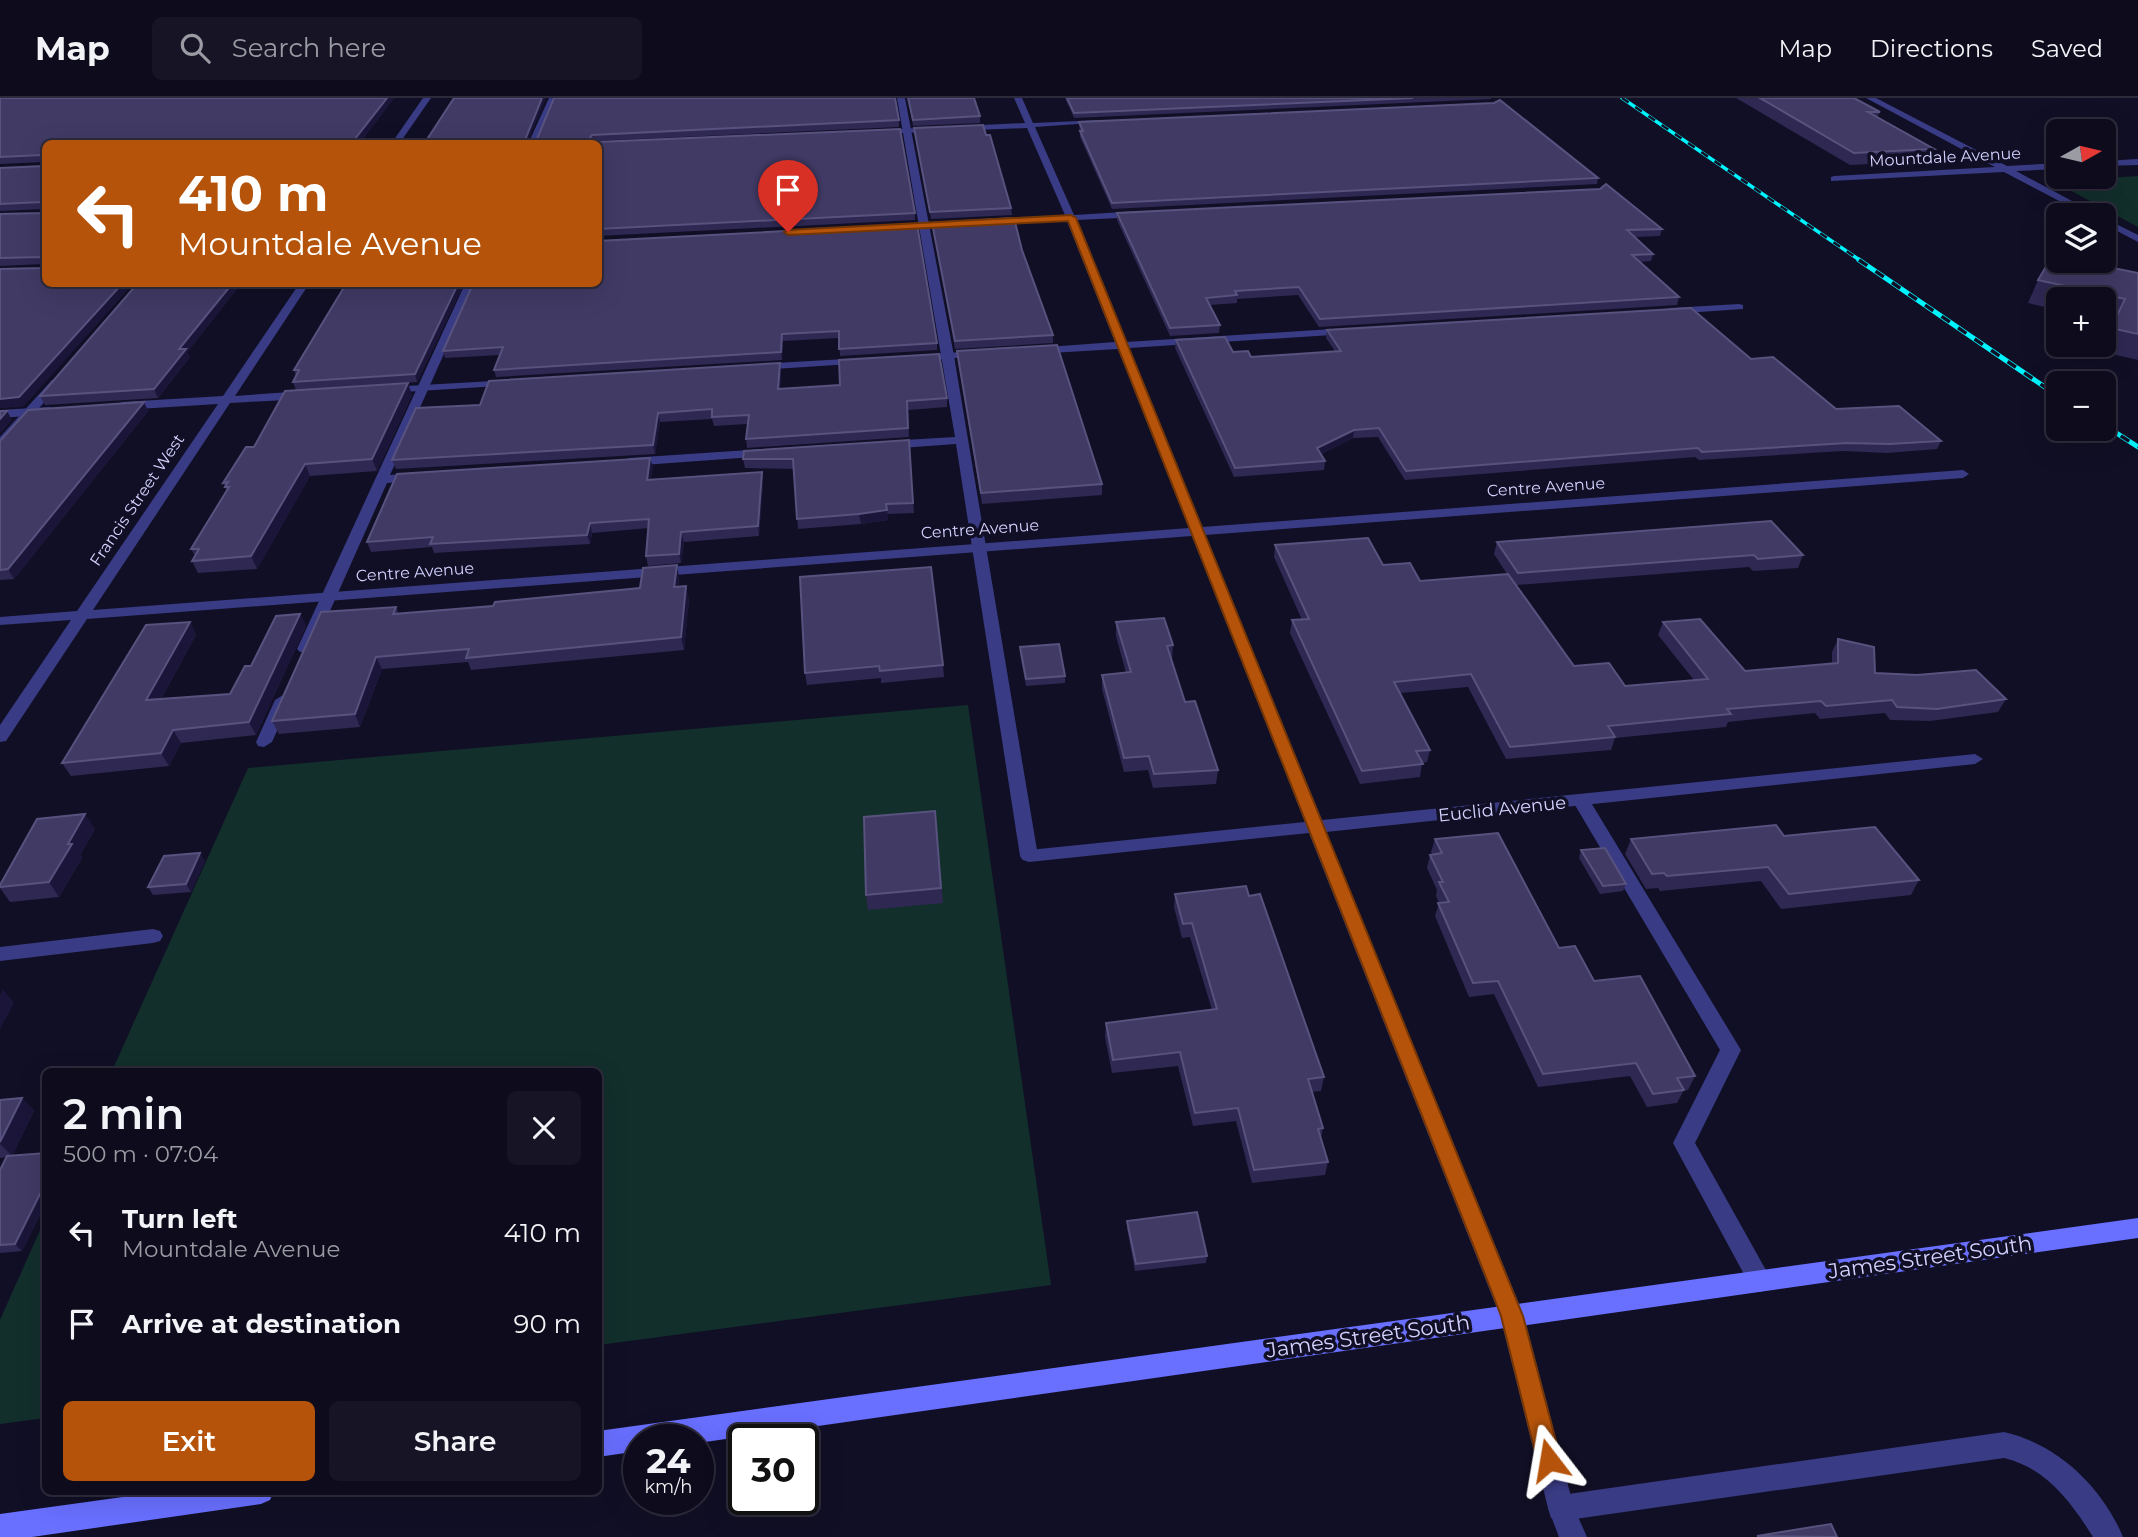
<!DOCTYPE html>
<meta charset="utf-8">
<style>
body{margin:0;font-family:Montserrat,sans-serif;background:#161425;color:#f1f3f6;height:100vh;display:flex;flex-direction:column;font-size:26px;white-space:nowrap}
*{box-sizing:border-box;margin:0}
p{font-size:23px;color:#9a9ba3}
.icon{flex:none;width:38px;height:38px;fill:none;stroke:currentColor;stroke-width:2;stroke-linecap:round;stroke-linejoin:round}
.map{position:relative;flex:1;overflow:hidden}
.details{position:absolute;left:42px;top:970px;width:560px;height:427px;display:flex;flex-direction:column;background:#0d0b1c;border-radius:10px;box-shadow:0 7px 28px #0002,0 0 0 2px #2d2b3b}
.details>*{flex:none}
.guide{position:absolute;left:42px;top:42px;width:560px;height:147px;border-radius:10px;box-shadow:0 7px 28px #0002,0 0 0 2px #2d2b3b;background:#b45309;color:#fff;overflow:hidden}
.needle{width:46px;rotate:82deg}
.fabs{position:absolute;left:2046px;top:21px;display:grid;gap:14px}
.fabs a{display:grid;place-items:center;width:70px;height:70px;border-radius:10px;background:#0d0b1c;box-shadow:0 7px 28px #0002,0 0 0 2px #2d2b3b;font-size:35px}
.speed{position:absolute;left:623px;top:1326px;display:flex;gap:14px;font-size:35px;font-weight:700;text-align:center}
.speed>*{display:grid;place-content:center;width:91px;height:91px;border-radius:50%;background:#0d0b1c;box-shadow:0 7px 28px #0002,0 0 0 2px #2d2b3b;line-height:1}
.speed small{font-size:18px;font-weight:400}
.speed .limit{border:4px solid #111;border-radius:10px;background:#fff;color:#111}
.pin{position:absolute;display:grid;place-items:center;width:60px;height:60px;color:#fff;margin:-72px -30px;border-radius:50% 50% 50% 0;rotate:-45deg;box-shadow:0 0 7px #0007}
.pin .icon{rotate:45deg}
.me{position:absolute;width:77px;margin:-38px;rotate:346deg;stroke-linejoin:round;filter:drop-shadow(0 0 5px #0008)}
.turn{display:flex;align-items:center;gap:24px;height:147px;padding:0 21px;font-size:32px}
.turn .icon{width:91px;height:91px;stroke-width:2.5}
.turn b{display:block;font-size:49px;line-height:60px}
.round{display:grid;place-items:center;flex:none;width:74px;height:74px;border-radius:10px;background:#161425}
.overview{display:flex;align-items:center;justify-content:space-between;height:119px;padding:0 21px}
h1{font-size:42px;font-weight:600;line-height:52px}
.primary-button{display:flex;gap:14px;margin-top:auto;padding:14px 21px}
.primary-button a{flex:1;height:80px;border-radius:10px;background:#b45309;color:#fff;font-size:28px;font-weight:600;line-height:80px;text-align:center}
.primary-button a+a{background:#161425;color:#f1f3f6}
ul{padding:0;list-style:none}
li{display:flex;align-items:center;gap:21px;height:91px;padding:0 21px}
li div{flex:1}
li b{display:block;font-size:26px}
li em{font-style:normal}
header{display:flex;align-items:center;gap:42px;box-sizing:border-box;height:98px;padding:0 35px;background:#0d0b1c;border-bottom:2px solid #2d2b3b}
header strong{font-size:33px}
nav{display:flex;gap:38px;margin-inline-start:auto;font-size:24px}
.search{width:490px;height:63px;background:#161425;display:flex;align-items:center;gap:18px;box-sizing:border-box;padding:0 24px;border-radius:10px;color:#9a9ba3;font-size:26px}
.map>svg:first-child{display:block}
.green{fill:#122f2c}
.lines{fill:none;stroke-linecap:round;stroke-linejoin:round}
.lane{fill:#393b84;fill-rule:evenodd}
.street{fill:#393b84;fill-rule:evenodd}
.secondary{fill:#696fff;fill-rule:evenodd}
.rail-far1-casing{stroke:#00f4fd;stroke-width:3.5}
.rail-casing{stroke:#00f4fd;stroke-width:5}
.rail-far1{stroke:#110f25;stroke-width:2.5;stroke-dasharray:8;stroke-linecap:butt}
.rail{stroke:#110f25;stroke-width:3.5;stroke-dasharray:10;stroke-linecap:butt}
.wall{fill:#2e2853}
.shaded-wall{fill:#1b1639}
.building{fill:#403a65;stroke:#57527e;stroke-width:2}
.route{fill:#b45309;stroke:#753606;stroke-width:2}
.labels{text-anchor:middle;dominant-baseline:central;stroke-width:7;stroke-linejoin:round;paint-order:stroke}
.far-street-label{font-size:16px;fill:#d5d2ff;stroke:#110f25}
.street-label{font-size:18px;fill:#d5d2ff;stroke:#110f25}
.near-street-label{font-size:21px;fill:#d5d2ff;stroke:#110f25}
</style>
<header>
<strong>Map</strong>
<div class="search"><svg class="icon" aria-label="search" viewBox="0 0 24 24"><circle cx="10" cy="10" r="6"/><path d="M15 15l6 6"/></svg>Search here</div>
<nav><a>Map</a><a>Directions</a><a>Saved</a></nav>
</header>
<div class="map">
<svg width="2138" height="1439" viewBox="0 0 2138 1439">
<rect width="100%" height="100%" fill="#110f25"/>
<g class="green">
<polygon points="2138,78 2138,129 2053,83"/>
<polygon points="968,607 1051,1187 599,1247 598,973 112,973 248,670"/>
<polygon points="45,1121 45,1320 0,1326 0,1222"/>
</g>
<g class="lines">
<g class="lane">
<polygon points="549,0 557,0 536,46 528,46"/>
<polygon points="897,0 905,0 954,258 1038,758 1035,762 1023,762 1020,758 956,346 887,351 881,347 887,343 955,339"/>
<polygon points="465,186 475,186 390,377 416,375 422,379 416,383 387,385 313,551 310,554 300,554 297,551"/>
<polygon points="52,282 62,284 4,350 0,351 0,339"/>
<polygon points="765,351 771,355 769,358 629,368 623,364 629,360"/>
<polygon points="283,597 291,602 272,644 264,649 258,648 256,644 275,602"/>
<polygon points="1581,696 1587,698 1741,952 1695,1045 1772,1183 1768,1191 1760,1194 1752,1191 1673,1045 1720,952 1572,702"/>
<path d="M2004 1334C2057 1346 2102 1388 2123 1439H2093C2071 1404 2046 1370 2004 1360L1561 1423 1551 1420 1548 1410 1551 1400 1561 1397Z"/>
</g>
<g class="street">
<polygon points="423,0 431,0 399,46 391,46"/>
<polygon points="1014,0 1022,0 1033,25 1102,22 1106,24 1035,29 1074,117 1140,113 1145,116 1140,119 1077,122 1126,244 1348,230 1353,233 1348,236 1129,250 1202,429 1963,372 1969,376 1963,380 1205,437 1322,722 1975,656 1983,661 1975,666 1326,734 1524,1218 1574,1410 1587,1439 1559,1439 1548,1410 1500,1218 1309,735 1029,764 1023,762 1020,758 1023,754 1029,752 1305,724 1192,438 87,521 6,643 0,644 0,627 71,522 0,527 0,519 77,513 218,306 122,312 116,308 122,304 223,298 299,186 309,186 235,298 304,293 310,297 304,301 230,305 93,512 1189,430 1118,251 1034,256 1028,253 1034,250 1115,244 1067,123 993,127 988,124 993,121 1065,117 1027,30 878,36 874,34 878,32 1025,25"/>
<polygon points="1866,0 1876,0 2007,68 2058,65 2058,71 2016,73 2098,117 2086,117 2004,74 1831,83 1831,79 1834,78 1995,69"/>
<polygon points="2138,61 2138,67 2104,68 2104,63"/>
<polygon points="2104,120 2138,137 2138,144 2104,126"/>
<polygon points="955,123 960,126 958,128 896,132 891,129 896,126"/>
<polygon points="1739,206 1743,207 1743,211 1670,216 1665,213 1670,210"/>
<polygon points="978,253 984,256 982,258 915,263 909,260 915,257"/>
<polygon points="863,260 867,261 867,265 758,272 752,269 758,266"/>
<polygon points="510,282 514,283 514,287 388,295 382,292 388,289"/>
<polygon points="49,309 53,310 53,316 0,320 0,312"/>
<polygon points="153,831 160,833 163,838 160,843 153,845 0,863 0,849"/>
</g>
<g class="secondary">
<polygon points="2138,1120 2138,1140 698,1345 698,1342 639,1342 639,1353 598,1359 598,1333"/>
<polygon points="166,1393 274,1393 270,1402 261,1406 32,1439 0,1439 0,1416"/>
</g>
<g class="rail-far1-casing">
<polyline id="rail-far1" points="1622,0 1861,163"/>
</g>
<g class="rail-casing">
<g id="rail">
<polyline points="1859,162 2058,298"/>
<polyline points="2104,327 2138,349"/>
</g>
</g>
<use href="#rail-far1" class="rail-far1"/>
<use href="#rail" class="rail"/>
</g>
<g class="wall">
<polygon points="0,0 394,0 359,46 46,46 46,186 24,308 0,310 0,171 42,170 43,166 0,168 0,116 42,115 43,111 0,113 0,70 43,68 44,64 0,66"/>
<polygon points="554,0 899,22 899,29 595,43 915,115 915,122 598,138 598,46 529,41 537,41"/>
<polygon points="908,0 974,0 980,18 980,25 913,28"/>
<polygon points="1065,0 1491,0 1491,1 1074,20"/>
<polygon points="1736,0 1854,0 1880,14 1877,19 1934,51 1929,63 1850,67"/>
<polygon points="1079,24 1598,80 1597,86 1112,111 1080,39"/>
<polygon points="914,30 1011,110 1012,117 931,121"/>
<polygon points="1117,115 1662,131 1660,138 1635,139 1653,156 1651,163 1640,164 1679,199 1677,207 1319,229 1298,197 1237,201 1237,205 1210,207 1220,227 1219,235 1170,238 1117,122"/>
<polygon points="932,125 1022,152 1053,237 1053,245 955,251"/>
<polygon points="2138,175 2138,262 2099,253 2102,247 2104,247 2104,244 2113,224 2104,222 2104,201 2058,201 2058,212 2028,205 2038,182"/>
<polygon points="137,186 241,186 187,254 190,259 158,300 45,307 40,298"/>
<polygon points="346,186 464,186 417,284 296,292 293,284 296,278 294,272"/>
<polygon points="473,186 937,245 937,252 840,258 839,240 783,243 782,262 496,279 494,272 500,257 445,260 443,253"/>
<polygon points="1327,232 1751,261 1836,311 1941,343 1937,351 1887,355 1843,353 1699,362 1695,359 1405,382 1378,339 1353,340 1321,356 1325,363 1324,372 1234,379 1175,250 1176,242 1251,259 1335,253 1326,240"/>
<polygon points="957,253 1102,386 1102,397 982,406 958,263"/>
<polygon points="780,265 781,274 780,291 947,300 947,309 908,312 909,339 747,350 746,341 747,326 714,328 712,321 660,324 655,356 396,371 392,362 480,307"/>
<polygon points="412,297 377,373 310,378 257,471 198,475 192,463 195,458 191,451 227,393 223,385 254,349"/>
<polygon points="148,313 14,481 0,482 0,343"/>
<polygon points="909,342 914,415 887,416 888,422 861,426 798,431 794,371 745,370 743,361"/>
<polygon points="653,369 650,382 762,374 763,383 759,438 684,444 681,465 648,468 646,458 649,430 592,435 590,446 434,455 432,449 371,454 367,444"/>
<polygon points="1497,444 1803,457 1798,470 1753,473 1749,469 1517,487 1574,568 1625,588 1694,582 1658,537 1663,524 1745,573 1832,566 1832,554 1838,541 1875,575 2006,601 1998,614 1930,623 1890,622 1885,615 1820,621 1815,615 1728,624 1726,629 1615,640 1611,652 1506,661 1468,589 1400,595 1430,652 1427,664 1422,665 1420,679 1360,686 1290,535 1292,522 1302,522 1274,459 1275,447 1383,467 1420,483 1507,476 1494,456"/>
<polygon points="679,479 678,489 689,501 684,552 471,572 468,564 382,571 360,629 279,636 272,623 396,509 399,516 493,508 640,490"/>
<polygon points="800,479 943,567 944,579 881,585 881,580 807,587 805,575"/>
<polygon points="300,516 306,528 256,637 181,645 169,668 71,678 62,665 190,524 196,537 161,601 230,596 251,568"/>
<polygon points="1116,524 1173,547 1172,561 1171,561 1185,604 1218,672 1216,686 1153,690 1148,672 1124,674 1102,591 1102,577 1126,575 1116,538"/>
<polygon points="1020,549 1065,578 1065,585 1026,588 1020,556"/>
<polygon points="935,713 943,805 868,812 866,797"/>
<polygon points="95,731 80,757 82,760 59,799 10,804 0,790 0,787"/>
<polygon points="1784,738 1919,782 1911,797 1781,811 1761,783 1660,793 1658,790 1646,791 1625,756 1631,741"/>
<polygon points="1435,741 1559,850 1695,978 1688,992 1684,992 1677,1005 1647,1009 1630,978 1538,989 1494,896 1469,899 1435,818 1439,805 1436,798 1437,792 1427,770 1430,757 1432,756 1431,754"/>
<polygon points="1581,752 1626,786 1623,793 1600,796 1579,760"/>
<polygon points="205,763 191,794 153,797 148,789"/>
<polygon points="1175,796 1249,798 1324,979 1321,993 1312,994 1323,1030 1321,1040 1328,1064 1325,1077 1252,1085 1236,1023 1193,1028 1178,968 1112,975 1105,939 1106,925 1212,912 1190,839 1182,840 1174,809"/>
<polygon points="22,1000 34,1013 12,1058 46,1055 46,1105 22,1153 0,1155 0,1072 7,1059 0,1060 0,1002"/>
<polygon points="1127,1123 1207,1158 1206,1165 1135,1173 1127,1130"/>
</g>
<g class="shaded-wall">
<polygon points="387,0 394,0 359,46 351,46"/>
<polygon points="542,0 546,0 527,46 525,42"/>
<polygon points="122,186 133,186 24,308 0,310 0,301"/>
<polygon points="232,186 241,186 187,254 190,259 158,300 154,291 179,251"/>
<polygon points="458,186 464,186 417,284 415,276"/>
<polygon points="782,236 783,243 782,262 781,254"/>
<polygon points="780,265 781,274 779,300 778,291"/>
<polygon points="408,285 412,297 377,373 372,361"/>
<polygon points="144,304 148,313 14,481 8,471"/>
<polygon points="7,313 12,322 0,336 0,321"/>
<polygon points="658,315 660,324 655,356 653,347"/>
<polygon points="1354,332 1353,340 1316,358 1317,350"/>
<polygon points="650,360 653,369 649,391 647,382"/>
<polygon points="305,366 310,378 257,471 251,458"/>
<polygon points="762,374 763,383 759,438 758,428"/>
<polygon points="887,412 888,422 861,426 859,416"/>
<polygon points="590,425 592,435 590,446 587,437"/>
<polygon points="681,434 684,444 681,465 679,456"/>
<polygon points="677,467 679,479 677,502 674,489"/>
<polygon points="686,488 689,501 684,552 681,539"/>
<polygon points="300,516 306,528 256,637 249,624"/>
<polygon points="190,524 196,537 153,615 146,602"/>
<polygon points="376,559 382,571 360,629 355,616"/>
<polygon points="173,632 181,645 169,668 161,655"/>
<polygon points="85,716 95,731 80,757 82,760 59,799 49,784 68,746"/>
<polygon points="200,755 205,763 191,794 186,786"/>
<polygon points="3,891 14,905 0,931 0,897"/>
<polygon points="22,1000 34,1013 12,1058 0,1046 0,1044"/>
<polygon points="46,1084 46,1105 22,1153 15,1146"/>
</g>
<g class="building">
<polygon points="0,0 387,0 351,46 46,46 46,186 122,186 19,299 0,301 0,171 42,170 45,161 42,159 0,160 0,116 42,115 45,107 42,104 0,106 0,70 43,68 45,60 42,57 0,59"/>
<polygon points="454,0 542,0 525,42 537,41 554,0 895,0 899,22 592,37 590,40 597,44 900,31 915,115 598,131 598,46 424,46"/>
<polygon points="908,0 974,0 980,18 913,22"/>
<polygon points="1067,0 1413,0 1074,15"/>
<polygon points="1760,0 1854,0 1880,14 1868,14 1934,51 1854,55"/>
<polygon points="1500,2 1598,80 1112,105 1080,33 1083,33 1079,24 1494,5"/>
<polygon points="983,27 986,37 990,37 1011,110 930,114 914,30"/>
<polygon points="1606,86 1662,131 1627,132 1653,156 1632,157 1679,199 1320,221 1299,189 1235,193 1237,197 1206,200 1220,227 1170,230 1117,115 1600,91"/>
<polygon points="1014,120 1022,152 1053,237 955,243 932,125"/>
<polygon points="917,126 937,245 839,251 839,233 782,236 781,254 494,272 503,249 443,253 473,186 598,186 598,143"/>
<polygon points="2053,157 2058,158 2058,163 2079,163 2138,175 2138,236 2111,230 2125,201 2038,182"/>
<polygon points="137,186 232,186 179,251 186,251 154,291 40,298"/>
<polygon points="346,186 458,186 415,276 293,284 299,272 294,272"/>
<polygon points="1691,210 1751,261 1773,259 1836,311 1899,308 1941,343 1890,346 1847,345 1702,354 1698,350 1406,373 1379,330 1354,332 1317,350 1325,363 1235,370 1176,242 1225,239 1233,254 1248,253 1251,259 1341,253 1327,232"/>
<polygon points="1057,247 1102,386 981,395 957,253"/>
<polygon points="939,256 947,300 907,303 908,330 746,341 749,317 712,319 712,311 658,315 653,347 392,362 416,310 480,307 489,283 780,265 778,291 840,287 839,262"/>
<polygon points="408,285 372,361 305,366 251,458 192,463 199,451 191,451 229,389 225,389 228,384 223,385 246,349 254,349 285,293"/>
<polygon points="144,304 8,471 0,472 0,343 28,312"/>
<polygon points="0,313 7,313 0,321"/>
<polygon points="909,342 913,405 886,406 887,412 859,416 797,421 793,361 743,361 744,353"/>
<polygon points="650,360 647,382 762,374 758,428 681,434 679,456 646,458 649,421 590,425 587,437 430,446 433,439 367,444 397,376"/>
<polygon points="1771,423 1803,457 1758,461 1754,457 1518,475 1497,444"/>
<polygon points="1368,440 1383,467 1410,465 1420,483 1508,476 1574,568 1609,565 1625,588 1708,581 1663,524 1700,521 1745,573 1838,565 1838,541 1874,549 1875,575 1917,577 1976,572 2006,601 1937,611 1897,609 1892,602 1826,608 1821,603 1727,611 1731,616 1608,628 1615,639 1510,649 1471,576 1394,584 1430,652 1416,653 1423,666 1362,673 1292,522 1309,521 1275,447"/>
<polygon points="677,467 674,489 686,488 681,539 466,560 469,551 376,559 355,616 272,623 321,514 396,509 393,516 493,508 495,504 640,490 643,470"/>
<polygon points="931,469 943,567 880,573 879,568 805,575 800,479"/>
<polygon points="300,516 249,624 173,632 161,655 62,665 146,527 190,524 146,602 230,596 245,568 251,568 276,518"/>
<polygon points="1164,520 1173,547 1167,548 1185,604 1195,603 1218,672 1154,676 1149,658 1124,660 1102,577 1131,574 1116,524"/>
<polygon points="1059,546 1065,578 1026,581 1020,549"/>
<polygon points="935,713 941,790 866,797 864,719"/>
<polygon points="85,716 68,746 72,746 49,784 0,789 0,787 37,721"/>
<polygon points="1776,727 1784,738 1875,729 1919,782 1789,796 1768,769 1667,778 1664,775 1652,776 1631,741"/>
<polygon points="1498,735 1559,850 1575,848 1594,883 1640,878 1695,978 1677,980 1684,992 1653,996 1636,965 1543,976 1498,883 1473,885 1438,805 1449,804 1439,784 1443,784 1430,757 1442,755 1435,741"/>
<polygon points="1605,750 1626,786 1603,788 1581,752"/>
<polygon points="200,755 186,786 148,789 164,758"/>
<polygon points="1246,788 1249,798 1260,796 1324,979 1308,981 1323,1030 1318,1031 1328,1064 1254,1072 1238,1010 1195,1015 1180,954 1113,962 1106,925 1217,911 1192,825 1183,826 1175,796"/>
<polygon points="22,1000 0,1044 0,1002"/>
<polygon points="46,1055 46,1084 15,1146 0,1147 0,1072 7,1058"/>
<polygon points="1197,1114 1207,1158 1136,1166 1127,1123"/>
<polygon points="1831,1426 1837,1439 1757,1438"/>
</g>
<polygon class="route" points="1071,117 1076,120 1523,1218 1561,1362 1557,1371 1549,1374 1540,1371 1537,1362 1501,1218 1491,1192 1068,123 788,137 784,134 788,132"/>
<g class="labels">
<g class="far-street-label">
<text transform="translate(1945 59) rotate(-3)">Mountdale Avenue</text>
<text transform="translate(1546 389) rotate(-4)">Centre Avenue</text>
<text transform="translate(137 402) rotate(-56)">Francis Street West</text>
<text transform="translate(980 431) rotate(-4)">Centre Avenue</text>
<text transform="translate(415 474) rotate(-4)">Centre Avenue</text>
</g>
<g class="street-label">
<text transform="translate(1502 711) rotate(-6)">Euclid Avenue</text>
</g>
<g class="near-street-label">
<text transform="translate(1930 1159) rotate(-8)">James Street South</text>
<text transform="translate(1368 1238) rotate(-8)">James Street South</text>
</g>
</g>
</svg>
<div class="fabs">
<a><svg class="needle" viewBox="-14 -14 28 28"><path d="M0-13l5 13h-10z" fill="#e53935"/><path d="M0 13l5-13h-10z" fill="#9a9ba3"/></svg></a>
<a><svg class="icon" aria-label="layers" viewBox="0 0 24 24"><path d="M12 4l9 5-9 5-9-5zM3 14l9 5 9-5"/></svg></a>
<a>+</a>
<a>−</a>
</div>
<div class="speed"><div>24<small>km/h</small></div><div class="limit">30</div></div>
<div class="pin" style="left:788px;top:134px;background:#d93025"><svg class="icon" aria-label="arrive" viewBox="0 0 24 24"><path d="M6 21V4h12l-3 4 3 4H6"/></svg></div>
<svg class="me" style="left:1549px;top:1362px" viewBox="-20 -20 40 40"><path d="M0-17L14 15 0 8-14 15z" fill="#b45309" stroke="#fff" stroke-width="4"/></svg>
<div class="guide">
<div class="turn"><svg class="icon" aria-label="left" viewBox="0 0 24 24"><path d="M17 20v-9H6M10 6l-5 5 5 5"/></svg><div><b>410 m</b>Mountdale Avenue</div></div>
</div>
<section class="details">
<div class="overview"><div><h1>2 min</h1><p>500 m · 07:04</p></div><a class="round"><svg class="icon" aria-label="close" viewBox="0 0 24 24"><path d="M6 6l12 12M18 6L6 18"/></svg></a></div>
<ul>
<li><svg class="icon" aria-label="left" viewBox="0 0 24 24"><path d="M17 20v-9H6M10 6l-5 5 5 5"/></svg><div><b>Turn left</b><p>Mountdale Avenue</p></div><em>410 m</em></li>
<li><svg class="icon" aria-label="arrive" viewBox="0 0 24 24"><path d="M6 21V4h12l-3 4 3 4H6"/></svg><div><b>Arrive at destination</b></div><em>90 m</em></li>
</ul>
<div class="primary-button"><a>Exit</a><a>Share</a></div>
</section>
</div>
